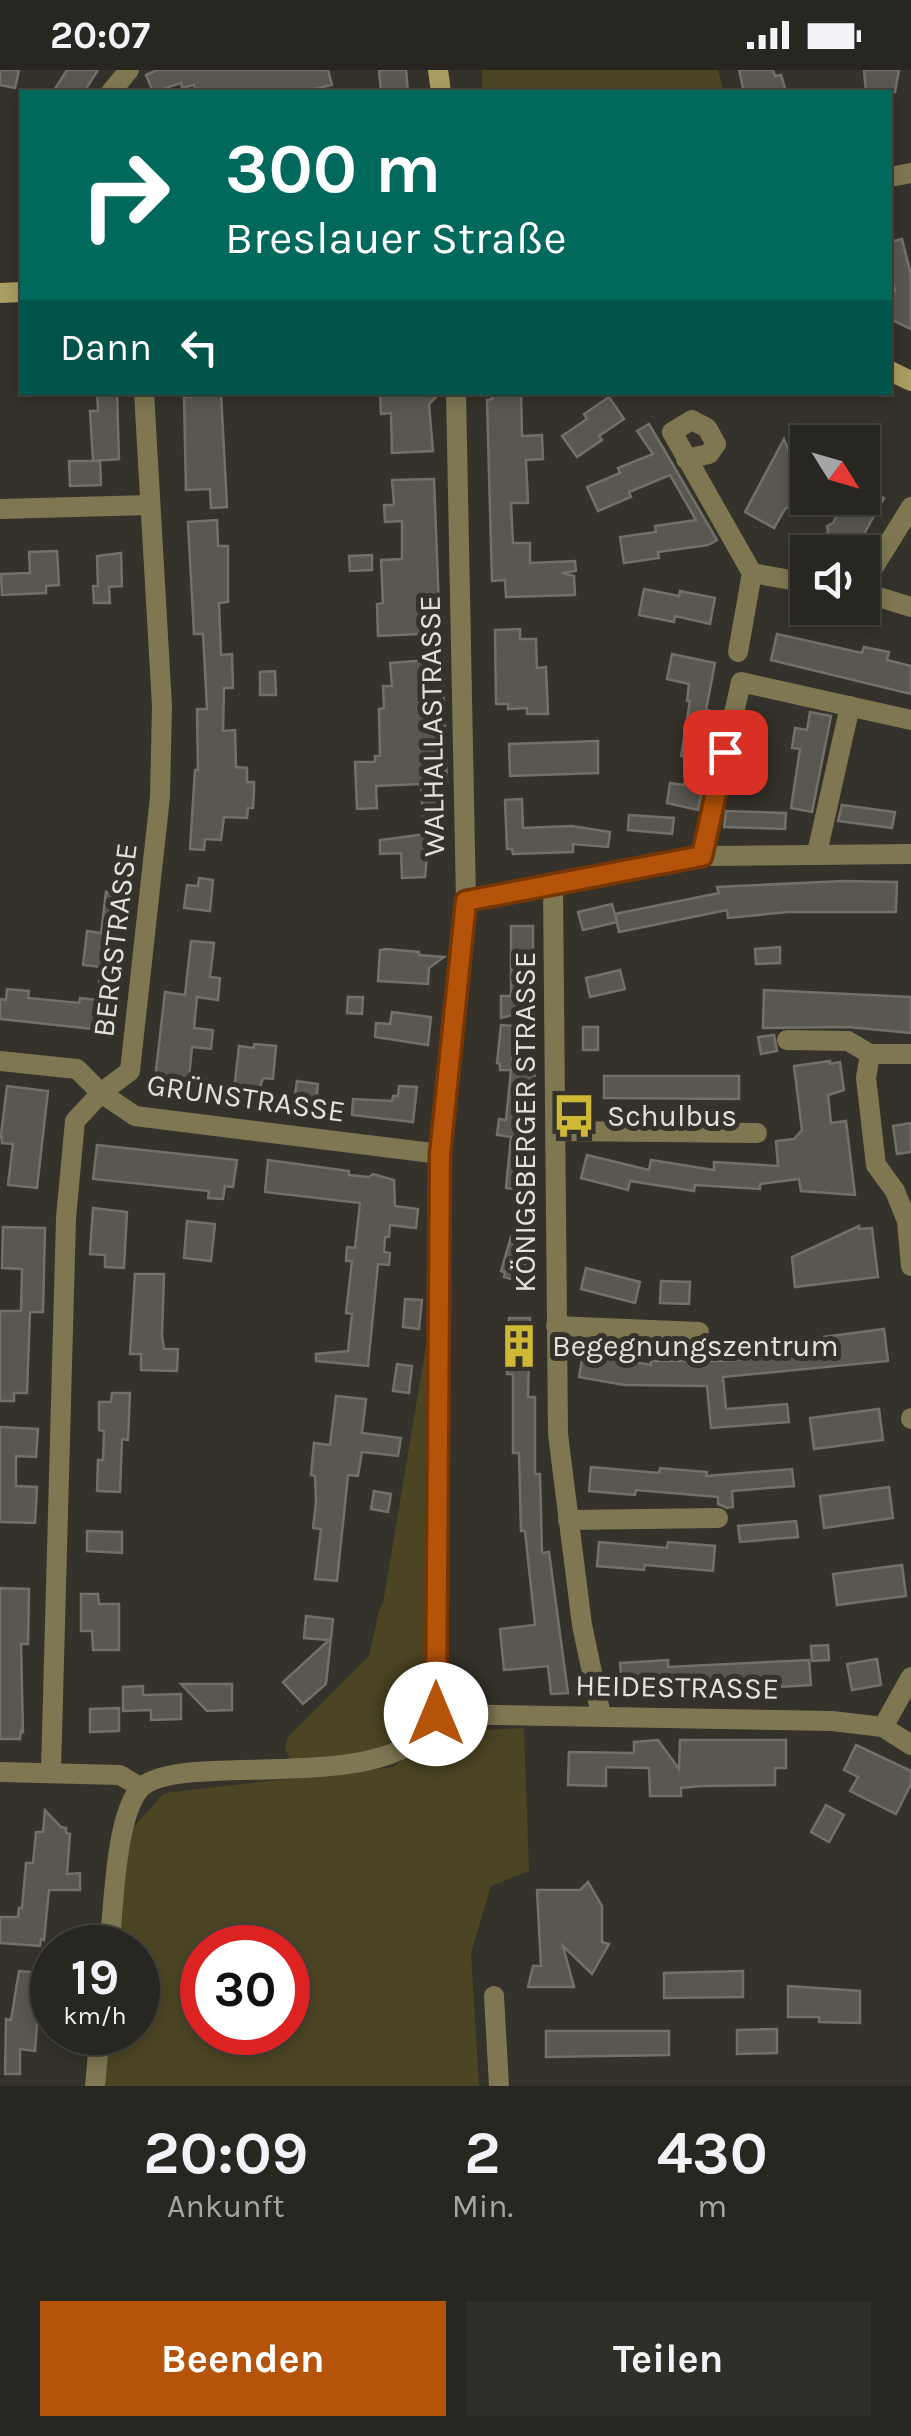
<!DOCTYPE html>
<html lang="de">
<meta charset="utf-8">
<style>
body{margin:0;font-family:Karla,sans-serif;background:#2f2e29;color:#f1f3f6;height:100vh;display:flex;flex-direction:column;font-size:38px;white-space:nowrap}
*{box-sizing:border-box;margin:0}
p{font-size:32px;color:#a4a5a5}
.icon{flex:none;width:55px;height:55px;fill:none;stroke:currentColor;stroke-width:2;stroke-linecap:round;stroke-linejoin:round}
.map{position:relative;height:2016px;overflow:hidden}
.panel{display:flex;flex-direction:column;background:#272620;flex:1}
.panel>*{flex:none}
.hud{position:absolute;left:20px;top:20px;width:872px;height:305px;border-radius:0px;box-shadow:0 5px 15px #0003,0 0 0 2px #43433e;background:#00695c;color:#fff;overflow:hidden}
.needle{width:65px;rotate:127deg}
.fabs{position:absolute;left:790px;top:355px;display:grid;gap:20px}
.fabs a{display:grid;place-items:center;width:90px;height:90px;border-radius:0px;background:#272620;box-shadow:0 5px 15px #0003,0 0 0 2px #43433e;font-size:50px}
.speed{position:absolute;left:30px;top:1855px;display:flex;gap:20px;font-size:50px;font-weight:700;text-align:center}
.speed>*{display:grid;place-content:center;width:130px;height:130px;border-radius:50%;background:#272620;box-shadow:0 5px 15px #0003,0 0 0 2px #43433e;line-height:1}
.speed small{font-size:25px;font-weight:400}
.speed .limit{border:15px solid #d22;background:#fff;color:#111}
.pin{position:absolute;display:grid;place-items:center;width:85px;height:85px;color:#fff;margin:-42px;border-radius:20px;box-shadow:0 5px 15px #0006}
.me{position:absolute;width:110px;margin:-55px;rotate:0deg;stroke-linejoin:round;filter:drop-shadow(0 0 8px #0008)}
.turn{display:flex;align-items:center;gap:35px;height:210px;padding:0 40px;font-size:45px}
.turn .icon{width:130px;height:130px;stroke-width:2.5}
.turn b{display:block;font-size:70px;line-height:85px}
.then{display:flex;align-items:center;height:95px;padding:0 40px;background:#0003;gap:20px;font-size:38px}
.eta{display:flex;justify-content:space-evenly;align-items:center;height:170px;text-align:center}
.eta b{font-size:60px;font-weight:700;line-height:70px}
.cta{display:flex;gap:20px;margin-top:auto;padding:20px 40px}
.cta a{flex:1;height:115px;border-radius:0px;background:#b45309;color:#fff;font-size:40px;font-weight:700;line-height:115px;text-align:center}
.cta a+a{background:#2f2e29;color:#f1f3f6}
.status{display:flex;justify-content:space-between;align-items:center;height:70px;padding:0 50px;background:#272620;direction:ltr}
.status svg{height:28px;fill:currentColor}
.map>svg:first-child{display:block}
.green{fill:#4c4524;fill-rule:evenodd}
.building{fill:#59574f;stroke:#727068;stroke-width:2.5}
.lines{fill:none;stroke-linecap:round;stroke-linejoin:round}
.street{stroke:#7e7752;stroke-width:20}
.secondary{stroke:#a99d61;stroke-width:20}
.route-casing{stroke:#753606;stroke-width:25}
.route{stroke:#b45309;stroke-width:18}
.labels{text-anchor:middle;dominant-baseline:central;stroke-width:10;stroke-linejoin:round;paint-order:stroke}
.street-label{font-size:30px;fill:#e2e1dc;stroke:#34322a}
.poi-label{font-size:30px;fill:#e2e1dc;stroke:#34322a;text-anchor:start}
</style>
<div class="status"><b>20:07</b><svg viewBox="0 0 49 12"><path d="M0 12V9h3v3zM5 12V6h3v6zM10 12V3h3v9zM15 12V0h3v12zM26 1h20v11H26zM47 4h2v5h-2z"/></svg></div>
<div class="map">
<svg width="911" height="2016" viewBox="0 0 911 2016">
<rect width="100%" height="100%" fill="#34322a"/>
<g class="green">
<polygon points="482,0 718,0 724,22 482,22"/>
<polygon points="430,1252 428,1562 423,1617 414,1643 402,1663 377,1681 331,1689 291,1689 285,1680 287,1668 369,1586 380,1537 383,1534"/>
<path d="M524 1658 529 1801 491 1816 471 1883 479 2016H101L107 1963 138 1962V1878L117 1877 131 1760 164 1723 393 1697 436 1662ZM202 1878H288V1962H202Z"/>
</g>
<g class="building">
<polygon points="0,0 19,0 15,18 0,15"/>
<polygon points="67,0 98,0 84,22 53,22"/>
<polygon points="157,0 328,0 332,15 300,22 196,22 194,15 182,18 181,13 153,22 146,5"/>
<polygon points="379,0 406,0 408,22 381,22"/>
<polygon points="739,0 773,0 775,6 781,5 786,22 744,22"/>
<polygon points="864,0 899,0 895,22 866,22"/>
<polygon points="902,169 911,205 911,259 890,249 890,222 895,221 890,200 890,172"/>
<polygon points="97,322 117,322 119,389 93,391 90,341 98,341"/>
<polygon points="380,322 439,324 429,334 433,381 392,383 391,343 381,344"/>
<polygon points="492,322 521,322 522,366 542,365 543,389 526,390 528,433 511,433 513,473 530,473 530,493 575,491 576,501 562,503 574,506 575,525 506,527 505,510 492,511 487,330 492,329"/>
<polygon points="221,323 227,437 211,438 210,419 186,420 184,327"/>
<polygon points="609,327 624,349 599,366 602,370 577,387 562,366 587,349 584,344"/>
<polygon points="649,354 717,470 708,475 658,482 659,488 624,493 620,467 656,462 655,456 696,450 670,405 629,422 631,427 598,441 587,417 620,403 618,398 653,384 637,361"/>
<polygon points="784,369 800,409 790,429 791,436 785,439 774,458 745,442"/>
<polygon points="69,391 100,391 101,415 70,416"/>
<polygon points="434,409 440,563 378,566 377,534 383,533 381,490 402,489 402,451 385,452 384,435 394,435 392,410"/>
<polygon points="862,417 884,428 854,482 817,482 828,462 827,456 833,453 846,428 862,428"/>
<polygon points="217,450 218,476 228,476 228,532 219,533 221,585 232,584 233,618 224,618 223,661 235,660 236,697 247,698 247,712 254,712 254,721 253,738 248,738 247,748 224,747 221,770 205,769 204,780 190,779 195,700 198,700 197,639 207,639 203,564 194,564 188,452"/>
<polygon points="57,481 59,515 46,516 46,523 2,525 1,504 30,503 29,482"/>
<polygon points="121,483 122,516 109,517 110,533 94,533 93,516 98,516 97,486"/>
<polygon points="372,485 372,500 350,501 349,486"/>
<polygon points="644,519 679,526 680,521 715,528 710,554 675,546 674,552 639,545"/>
<polygon points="520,559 520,569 536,569 537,598 546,597 548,644 527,644 527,638 508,639 508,634 496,634 495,560"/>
<polygon points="777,564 862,583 864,577 889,582 887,590 911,596 911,624 771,590"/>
<polygon points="672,584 715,593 706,640 720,643 698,740 667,733 670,713 684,715 690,688 681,686 690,631 687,631 689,614 667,609"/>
<polygon points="442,589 447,713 437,714 439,749 423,749 421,714 376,716 377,738 357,739 355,692 375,692 375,686 380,686 379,639 384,638 383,616 392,616 390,593"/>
<polygon points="275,601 276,625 260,625 260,602"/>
<polygon points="810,642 831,646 812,742 791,738 800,679 792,678 795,658 807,660"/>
<polygon points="598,671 598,703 510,706 509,674"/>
<polygon points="522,729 523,758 572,756 610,762 608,777 573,774 573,782 513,784 512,779 507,779 505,730"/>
<polygon points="842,735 895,742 892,758 838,751"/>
<polygon points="726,741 786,743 785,759 724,757"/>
<polygon points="629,745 674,748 672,764 628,760"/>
<polygon points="426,764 426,768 440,767 441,780 427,786 425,807 402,808 401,783 380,784 380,770"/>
<polygon points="199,808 213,810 210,841 184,838 187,815 198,816"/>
<polygon points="844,811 897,812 896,842 788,842 728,848 727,840 619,862 615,844 719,823 717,817"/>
<polygon points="106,822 122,824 117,864 123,865 112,961 0,949 0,929 6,930 7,919 29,921 28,928 79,933 80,928 97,930 101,897 83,895 87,861 101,863"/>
<polygon points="612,834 617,852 583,860 578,842"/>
<polygon points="511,856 533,856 533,926 524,926 524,942 501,948 501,926 511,926"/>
<polygon points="191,871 214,873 210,907 220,908 218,930 197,927 194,958 213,960 211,979 192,977 189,1008 208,1010 207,1024 154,1018 165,922 185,925"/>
<polygon points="780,877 780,893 756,894 755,879"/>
<polygon points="386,879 419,882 419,885 444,887 429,898 428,914 378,911 380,880"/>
<polygon points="620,900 625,919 590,927 586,908"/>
<polygon points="764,920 911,927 911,963 848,957 763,958"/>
<polygon points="348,927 363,927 362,944 347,943"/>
<polygon points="392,942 431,947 428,975 375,967 376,953 390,954"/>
<polygon points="501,955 515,956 512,998 535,1000 528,1071 535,1072 530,1121 506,1118 511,1067 497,1065 499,1049 506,1050 511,1000 500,1000 500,994 497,993"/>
<rect x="583" y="957" width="15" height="23"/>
<polygon points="774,965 777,981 761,984 758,967"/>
<polygon points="254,974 276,976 273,1009 263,1008 255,1033 233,1030 239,976 254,978"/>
<polygon points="830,991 830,994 840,992 844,1020 828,1025 831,1053 846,1051 855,1125 801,1121 799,1109 760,1114 760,1119 695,1115 694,1121 630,1111 628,1120 581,1108 587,1085 649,1100 651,1090 714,1100 714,1092 778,1096 776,1071 794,1069 802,1060 794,996"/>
<polygon points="604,1006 739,1006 739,1029 604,1028"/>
<polygon points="297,1011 318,1014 315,1041 293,1038"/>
<polygon points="7,1016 48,1021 37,1118 8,1115 13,1074 2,1073 1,1065"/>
<polygon points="399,1016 417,1017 413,1052 352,1045 353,1029 392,1031 393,1026 398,1026"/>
<polygon points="911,1053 911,1082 897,1084 893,1056"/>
<polygon points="97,1075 237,1090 233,1117 225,1116 223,1129 208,1128 209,1121 93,1109"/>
<polygon points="268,1090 349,1101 349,1105 369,1107 373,1104 394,1110 395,1136 418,1139 416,1158 390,1155 389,1167 385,1167 384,1182 390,1183 389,1195 378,1194 368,1296 316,1291 316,1284 348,1281 352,1244 346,1243 352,1191 346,1191 347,1177 355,1178 360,1133 265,1122"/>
<polygon points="93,1138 127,1142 124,1198 105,1197 105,1185 90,1184"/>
<polygon points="187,1151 215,1154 211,1191 184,1188"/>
<polygon points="859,1156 859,1159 872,1158 878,1207 795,1217 792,1187"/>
<polygon points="3,1157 45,1158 43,1242 30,1242 27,1323 14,1323 14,1331 0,1331 0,1241 21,1241 22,1199 2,1198"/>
<polygon points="511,1167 529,1171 523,1205 516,1204 514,1210 504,1207 505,1202 501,1201"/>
<polygon points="586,1198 640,1212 635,1233 581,1219"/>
<polygon points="135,1204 164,1204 162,1266 164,1279 178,1279 177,1301 141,1300 141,1284 130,1284"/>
<polygon points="661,1211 690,1212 689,1234 660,1233"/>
<polygon points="405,1229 422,1230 419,1259 403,1257"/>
<polygon points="509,1248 530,1248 528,1327 535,1327 535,1404 540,1404 542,1483 549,1482 568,1623 551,1624 548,1596 504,1600 500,1559 535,1555 525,1461 521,1461 519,1383 513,1383 513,1304 507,1304"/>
<polygon points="884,1259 888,1291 723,1307 726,1339 787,1334 789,1352 711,1358 707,1316 624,1315 579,1307 583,1283 651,1295 651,1291 722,1291 802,1285 800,1270"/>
<polygon points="397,1294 412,1296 409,1323 393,1321"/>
<polygon points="112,1323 130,1323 128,1370 122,1369 120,1422 97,1421 98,1390 103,1390 104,1361 99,1360 99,1332 111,1332"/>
<polygon points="336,1326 366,1329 362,1363 401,1368 398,1386 362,1382 358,1406 348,1405 337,1511 315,1509 321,1459 313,1458 316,1432 315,1406 311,1405 314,1373 330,1375"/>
<polygon points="879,1339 883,1370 814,1379 810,1348"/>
<polygon points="0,1357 38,1359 36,1387 16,1386 16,1416 37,1417 35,1453 0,1452"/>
<polygon points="591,1397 659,1403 660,1398 707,1402 706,1406 792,1399 794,1416 732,1421 733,1437 727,1438 718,1434 718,1427 636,1420 635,1425 589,1421"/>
<polygon points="889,1417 893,1448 824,1458 820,1426"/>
<polygon points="374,1421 391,1424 388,1442 371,1439"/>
<polygon points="796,1451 798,1467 740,1472 738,1456"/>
<polygon points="87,1461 122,1462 122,1483 87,1481"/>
<polygon points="599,1472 667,1478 668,1472 715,1476 713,1501 645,1495 644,1500 597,1496"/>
<polygon points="902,1495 906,1526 837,1535 833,1504"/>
<polygon points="0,1518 29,1519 28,1574 21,1574 23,1662 21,1661 20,1669 0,1669"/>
<polygon points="81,1524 98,1524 99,1534 119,1534 119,1580 93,1580 92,1561 81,1561"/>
<polygon points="306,1546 333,1549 326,1614 303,1634 283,1612 329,1570 304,1568"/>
<polygon points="828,1575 829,1590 812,1591 811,1576"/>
<polygon points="877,1589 881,1615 852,1620 847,1594"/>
<polygon points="668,1590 668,1597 809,1590 811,1615 761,1618 761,1613 692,1618 691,1613 622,1617 620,1593"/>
<polygon points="181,1614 232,1614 232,1640 207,1641"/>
<polygon points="143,1616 143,1625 181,1624 181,1649 151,1650 151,1640 123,1641 123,1617"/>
<polygon points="119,1638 119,1661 90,1662 90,1639"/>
<polygon points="658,1670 679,1699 680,1670 786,1670 786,1698 775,1698 775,1715 701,1716 681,1718 681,1726 650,1726 649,1698 606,1697 606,1716 568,1715 569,1682 634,1683 634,1672"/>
<polygon points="856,1675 911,1701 911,1714 896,1744 850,1721 858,1707 844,1700"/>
<polygon points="826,1735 844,1745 829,1772 811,1762"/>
<polygon points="45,1740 61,1757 66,1758 66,1763 70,1764 67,1804 80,1803 80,1820 49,1820 44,1870 41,1869 40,1876 0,1873 0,1847 18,1847 19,1838 22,1838 26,1793 33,1793 36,1762 43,1762"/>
<polygon points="588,1812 602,1836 602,1872 609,1874 592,1904 563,1876 574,1917 528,1917 533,1896 541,1896 537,1820 580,1820"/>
<polygon points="19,1901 41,1903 35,1981 20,1979 20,2004 5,2004 6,1949 11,1950"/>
<polygon points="743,1901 743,1927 664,1928 664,1903"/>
<polygon points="788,1916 860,1921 860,1953 819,1952 819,1947 788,1947"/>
<polygon points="777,1959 777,1983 737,1984 737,1960"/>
<polygon points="546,1961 669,1961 669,1985 546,1987"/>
</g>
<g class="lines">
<g class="street">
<polyline points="111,22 129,0"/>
<polyline points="890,107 911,103"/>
<polyline points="686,389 709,384 716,374 707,358 692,350 672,362 752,503 808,513"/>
<polyline points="0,439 150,435"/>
<polyline points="862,516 911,437"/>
<polyline points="862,522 911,537"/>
<polyline points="738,582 752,503"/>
<polyline points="817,783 850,636"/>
<polyline points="702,786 741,612 911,650"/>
<polyline points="553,815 558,1364 582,1555 601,1645"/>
<polyline points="466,831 702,786 911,784"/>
<polyline points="787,970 848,971 870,984 911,984"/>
<polyline points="870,984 866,1008 876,1095 895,1121 907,1151 911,1196"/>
<polyline points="0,991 77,999 101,1023 135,1046 440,1084"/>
<polyline points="556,1061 757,1063"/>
<polyline points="556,1256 699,1262"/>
<polyline points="911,1348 911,1349"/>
<polyline points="568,1450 718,1448"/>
<polyline points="436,1644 832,1651 883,1657 911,1675"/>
<polyline points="883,1657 911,1607"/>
<polyline points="51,1701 66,1148 75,1051 101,1023 130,1001 160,727 162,636 144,322"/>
<polyline points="0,1702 120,1705 140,1717"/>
<path d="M109 1878C114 1837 115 1752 138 1721 167 1680 353 1722 418 1669 425 1663 431 1652 436 1644L440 1084 466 831 456 322"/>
<polyline points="494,1926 499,2016"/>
<polyline points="95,2016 100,1962"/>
</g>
<g class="secondary">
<polyline points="438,0 441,22"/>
<polyline points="0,223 22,222"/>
<polyline points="890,301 911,311"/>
</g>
</g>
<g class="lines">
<g class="route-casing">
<polyline id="route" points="436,1644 440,1084 466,831 702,786 725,682"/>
</g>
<use href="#route" class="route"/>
</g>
<defs>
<g id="bus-bare" transform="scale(3.45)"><path d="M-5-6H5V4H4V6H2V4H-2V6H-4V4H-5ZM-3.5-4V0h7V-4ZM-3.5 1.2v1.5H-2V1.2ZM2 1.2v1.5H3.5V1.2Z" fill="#d0b837" stroke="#34322a" stroke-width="2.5" paint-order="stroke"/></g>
<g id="building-bare" transform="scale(3.45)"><path d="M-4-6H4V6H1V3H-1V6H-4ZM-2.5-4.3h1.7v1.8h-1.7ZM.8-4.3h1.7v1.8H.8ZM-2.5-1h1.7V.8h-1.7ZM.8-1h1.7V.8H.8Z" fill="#d0b837" stroke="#34322a" stroke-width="2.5" paint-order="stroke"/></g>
</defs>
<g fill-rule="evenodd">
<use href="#bus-bare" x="574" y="1046"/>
<use href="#building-bare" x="519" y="1276"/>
</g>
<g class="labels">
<g class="street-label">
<text transform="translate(432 656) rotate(-91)">WALHALLASTRASSE</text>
<text transform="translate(115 870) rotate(-83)">BERGSTRASSE</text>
<text transform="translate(246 1028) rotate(8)">GRÜNSTRASSE</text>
<text transform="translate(525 1052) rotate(-90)">KÖNIGSBERGER STRASSE</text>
<text transform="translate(677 1617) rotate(1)">HEIDESTRASSE</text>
</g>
<g class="poi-label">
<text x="607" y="1046">Schulbus</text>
<text x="552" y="1276">Begegnungszentrum</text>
</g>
</g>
</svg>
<div class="fabs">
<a><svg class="needle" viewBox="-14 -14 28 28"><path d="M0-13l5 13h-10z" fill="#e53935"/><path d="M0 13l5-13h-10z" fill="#a4a5a5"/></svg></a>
<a><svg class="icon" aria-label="sound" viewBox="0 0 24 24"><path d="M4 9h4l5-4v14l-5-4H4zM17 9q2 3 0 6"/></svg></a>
</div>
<div class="speed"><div>19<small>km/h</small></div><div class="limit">30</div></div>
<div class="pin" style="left:725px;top:682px;background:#d93025"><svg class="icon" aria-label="arrive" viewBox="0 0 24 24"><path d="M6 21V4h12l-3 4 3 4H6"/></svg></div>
<svg class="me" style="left:436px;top:1644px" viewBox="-20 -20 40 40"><circle r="19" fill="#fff"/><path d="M0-13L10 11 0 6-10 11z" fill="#b45309"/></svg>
<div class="hud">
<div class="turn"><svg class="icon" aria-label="right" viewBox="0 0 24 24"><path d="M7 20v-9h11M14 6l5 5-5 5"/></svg><div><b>300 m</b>Breslauer Straße</div></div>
<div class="then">Dann<svg class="icon" aria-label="left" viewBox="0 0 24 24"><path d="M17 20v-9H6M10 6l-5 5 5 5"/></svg></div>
</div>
</div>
<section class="panel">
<div class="eta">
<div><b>20:09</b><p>Ankunft</p></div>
<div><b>2</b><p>Min.</p></div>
<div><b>430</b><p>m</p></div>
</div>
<div class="cta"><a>Beenden</a><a>Teilen</a></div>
</section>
